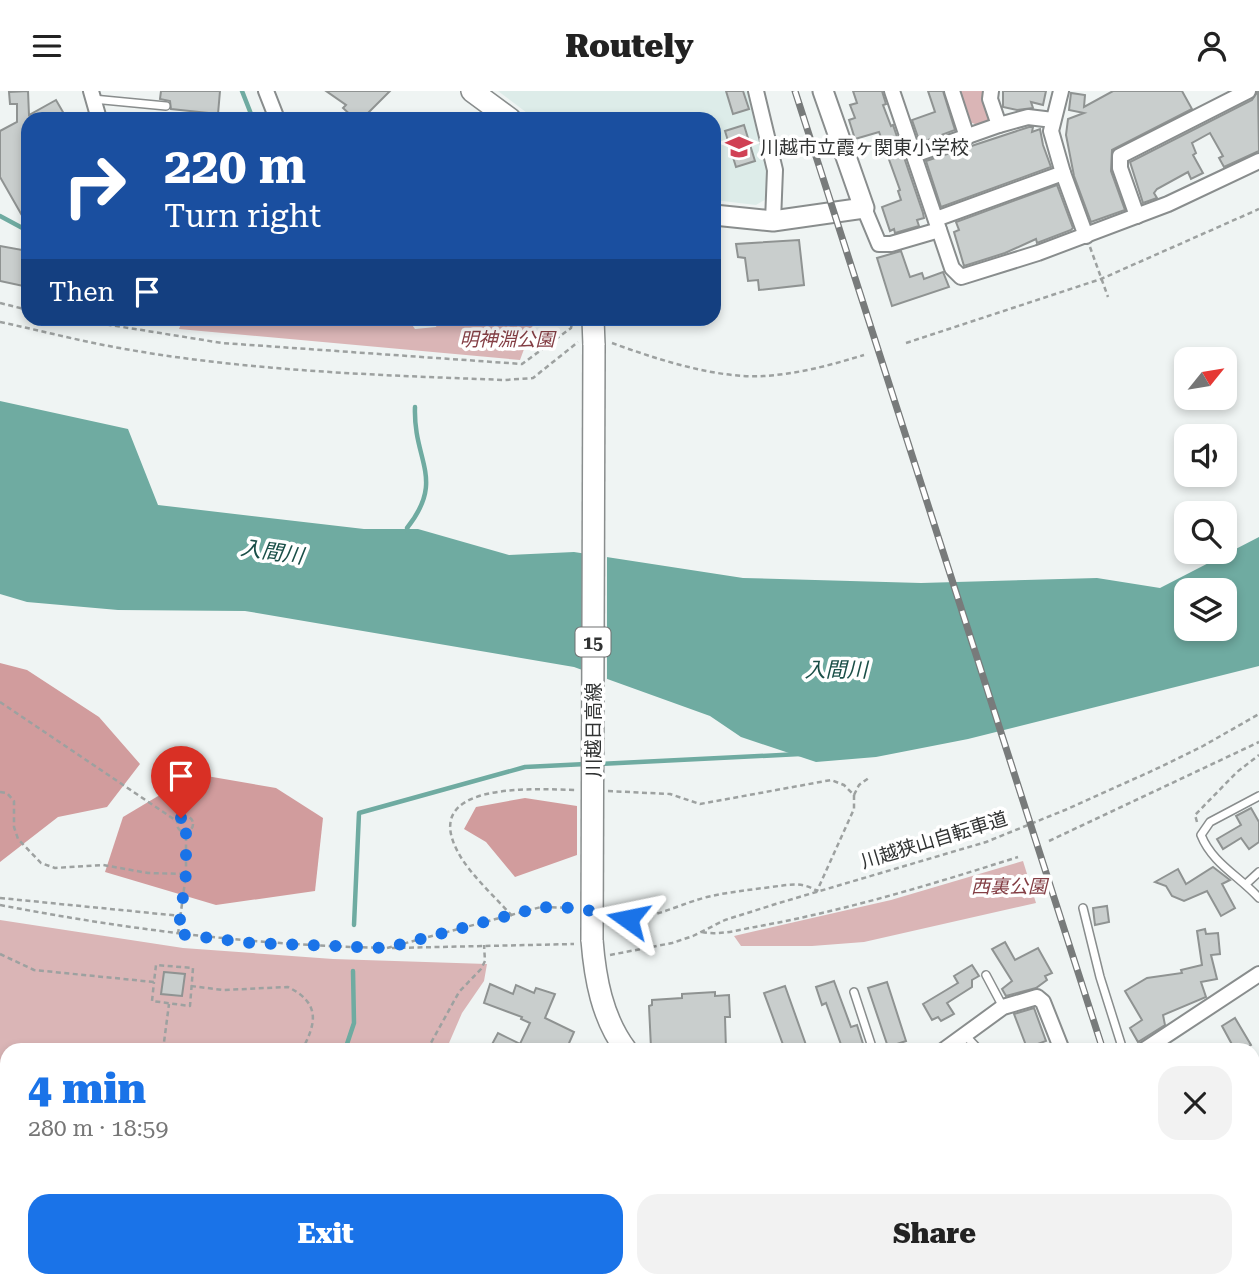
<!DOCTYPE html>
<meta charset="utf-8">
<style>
body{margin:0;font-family:"Roboto Serif","Noto Sans JP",serif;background:#f2f2f2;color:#222;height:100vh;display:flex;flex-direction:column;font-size:26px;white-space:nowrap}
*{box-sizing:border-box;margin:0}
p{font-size:23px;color:#767676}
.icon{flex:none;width:38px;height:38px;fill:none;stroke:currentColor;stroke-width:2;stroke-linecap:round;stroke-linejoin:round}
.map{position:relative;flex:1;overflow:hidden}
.details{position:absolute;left:0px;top:952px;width:1260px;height:245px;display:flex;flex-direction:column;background:#fff;border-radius:21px 21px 0 0;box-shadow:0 4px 10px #0003}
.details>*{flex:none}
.top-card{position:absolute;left:21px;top:21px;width:700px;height:214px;border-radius:21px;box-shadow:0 4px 10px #0003;background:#1a4fa0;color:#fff;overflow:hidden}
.needle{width:46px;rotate:60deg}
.controls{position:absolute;left:1174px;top:256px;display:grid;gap:14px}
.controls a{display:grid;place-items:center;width:63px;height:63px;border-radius:14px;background:#fff;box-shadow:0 4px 10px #0003;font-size:35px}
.pin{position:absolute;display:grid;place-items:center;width:60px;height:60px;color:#fff;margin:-72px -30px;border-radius:50% 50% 50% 0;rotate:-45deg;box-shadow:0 0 7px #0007}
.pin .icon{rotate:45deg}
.me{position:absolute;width:77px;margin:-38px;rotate:282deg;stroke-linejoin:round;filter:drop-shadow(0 0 5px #0008)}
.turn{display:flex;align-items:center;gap:24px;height:147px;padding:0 28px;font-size:32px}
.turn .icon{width:91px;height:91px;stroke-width:2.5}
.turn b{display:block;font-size:49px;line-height:60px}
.then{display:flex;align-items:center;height:66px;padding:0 28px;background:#0003;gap:14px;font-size:26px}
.round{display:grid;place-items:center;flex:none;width:74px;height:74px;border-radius:21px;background:#f2f2f2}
.overview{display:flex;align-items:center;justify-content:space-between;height:119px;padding:0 28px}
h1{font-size:42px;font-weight:800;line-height:52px;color:#1a73e8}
.cta{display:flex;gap:14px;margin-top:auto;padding:14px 28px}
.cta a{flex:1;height:80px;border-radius:21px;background:#1a73e8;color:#fff;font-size:28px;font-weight:800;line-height:80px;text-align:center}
.cta a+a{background:#f2f2f2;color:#222}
header{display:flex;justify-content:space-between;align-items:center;height:91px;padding:0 28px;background:#fff;font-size:32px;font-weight:800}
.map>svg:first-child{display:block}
.built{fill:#ddece9}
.green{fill:#dab5b6}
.forest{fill:#d19c9d}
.water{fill:#6faba1;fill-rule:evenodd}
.pier{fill:#eff4f3}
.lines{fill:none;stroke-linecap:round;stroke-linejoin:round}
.stream{stroke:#6faba1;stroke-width:4.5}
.building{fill:#c9cecd;stroke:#8f9392;stroke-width:2}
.lane-casing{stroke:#898d8d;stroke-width:10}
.street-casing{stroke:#898d8d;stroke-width:18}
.secondary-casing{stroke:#898d8d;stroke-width:23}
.primary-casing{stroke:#898d8d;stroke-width:24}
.path{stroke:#9da1a0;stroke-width:2.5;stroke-dasharray:5 3.5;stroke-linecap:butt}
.lane{stroke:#fff;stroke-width:7}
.street{stroke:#fff;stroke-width:14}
.secondary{stroke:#fff;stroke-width:19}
.primary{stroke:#fff;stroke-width:21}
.rail-casing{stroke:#787b7b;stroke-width:7}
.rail{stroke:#fff;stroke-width:4.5;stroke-dasharray:13;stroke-linecap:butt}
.primary-bridge-casing{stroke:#898d8d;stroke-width:24;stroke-linecap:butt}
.primary-bridge{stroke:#fff;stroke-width:21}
.route{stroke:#1a73e8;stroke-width:12;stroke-dasharray:0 21.6}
.labels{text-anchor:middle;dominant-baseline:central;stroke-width:7;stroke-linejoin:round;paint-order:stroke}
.shield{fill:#fff;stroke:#6f7070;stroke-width:2}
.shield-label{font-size:18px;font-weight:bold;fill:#313333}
.poi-label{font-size:19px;fill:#313333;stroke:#fff;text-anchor:start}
.park-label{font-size:19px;font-style:italic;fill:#843f45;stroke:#fff}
.street-label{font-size:19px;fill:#313333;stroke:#fff}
.water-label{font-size:21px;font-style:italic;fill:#1a4f48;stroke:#fff}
</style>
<header><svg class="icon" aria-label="menu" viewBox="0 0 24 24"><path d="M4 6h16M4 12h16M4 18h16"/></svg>Routely<svg class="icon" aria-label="person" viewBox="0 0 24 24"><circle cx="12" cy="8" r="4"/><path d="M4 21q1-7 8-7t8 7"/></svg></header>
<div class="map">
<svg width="1259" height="1197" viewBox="0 0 1259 1197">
<rect width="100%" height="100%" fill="#eff4f3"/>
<polygon class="built" points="498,0 749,0 770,85 768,107 756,114 714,109 714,28 535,28"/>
<g class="green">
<polygon points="957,0 985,0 990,22 989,31 980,35 967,30"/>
<polygon points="209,228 408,228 415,238 436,236 439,228 514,228 534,231 520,269 179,238 181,233"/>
<polygon points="1023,770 1036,812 864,851 812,855 741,855 734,845 891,809"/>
<polygon points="0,829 183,857 333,868 487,873 484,890 462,922 446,959 7,959 7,1158 0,1160"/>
</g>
<g class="forest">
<polygon points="0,572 27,579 99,626 140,673 107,716 58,726 0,771"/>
<polygon points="195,683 276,697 323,727 315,800 216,814 105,781 123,726"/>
<polygon points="525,707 577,715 577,764 515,786 486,751 464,738 476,716"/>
</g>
<path class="water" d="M0 310 128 338 158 414 364 438H418L509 464 574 461 743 487 921 492 1097 487 1160 497 1259 446V575L968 648 876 666 816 671 741 646 710 625 574 576 245 520 118 519 27 511 0 503ZM1186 499H1225V537H1186Z"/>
<polygon class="pier" points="585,460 607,463 607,592 585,583"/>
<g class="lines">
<g class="stream">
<polyline points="242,0 253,28"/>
<polyline points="0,125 28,140"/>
<path d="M408 440 407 437C446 388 413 370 415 316"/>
<polyline points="599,673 800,663"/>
<polyline points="354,834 359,722 525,676 586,673"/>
<polyline points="345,959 354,932 353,880"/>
<polyline points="0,1163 7,1160"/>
<polyline points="786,1190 791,1197"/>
</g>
</g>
<g class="building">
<polygon points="28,0 29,24 56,9 67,28 28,28 28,135 0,86 0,40 17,31 17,13 10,13 9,1"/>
<polygon points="161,0 220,0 218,23 171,18 170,10 160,8"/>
<polygon points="326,0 390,0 362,28 355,28 343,17 346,14"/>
<polygon points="726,0 743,0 749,18 733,23"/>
<polygon points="853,0 882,0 886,13 883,14 891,35 893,34 923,122 924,127 917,129 919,135 895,142 894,138 890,140 882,116 901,109 898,100 900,99 879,41 855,48 849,29 855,27 850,14 857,12"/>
<polygon points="928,0 943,0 955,39 920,52 912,29 935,21"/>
<polygon points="1003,0 1046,0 1043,14 1031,11 1033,17 1017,19 1003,16"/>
<polygon points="1113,0 1182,0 1192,18 1112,59 1111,80 1125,119 1091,131 1074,85 1066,44 1068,28 1084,22 1069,19 1071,2 1085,4 1084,16"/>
<polygon points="1258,0 1259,60 1224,76 1219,67 1223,65 1210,42 1192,52 1196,62 1193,64 1203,82 1191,88 1188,81 1157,98 1154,102 1157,107 1143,112 1130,71 1252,9"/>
<polygon points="744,34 755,70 736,76 725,40"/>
<polygon points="1029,36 1033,36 1032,41 1040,38 1043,54 1051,76 941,116 926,70"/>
<polygon points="1057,94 1073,137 1071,139 1037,152 1036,148 1005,162 964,175 954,141 959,139 956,131"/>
<polygon points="799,149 804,194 759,199 758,189 748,190 745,167 738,166 736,153"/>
<polygon points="0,155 28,160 28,196 0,190"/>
<polygon points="901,160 910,186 922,182 924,188 943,181 949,196 892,215 877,167"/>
<polygon points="1251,717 1259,731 1259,751 1249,758 1241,747 1223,758 1217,748 1241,734 1236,725"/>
<polygon points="1213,776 1230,789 1222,793 1235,817 1221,825 1207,800 1184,810 1172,805 1166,795 1155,791 1178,778 1186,793"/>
<polygon points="1107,815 1109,831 1095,834 1093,817"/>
<polygon points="1205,838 1206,843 1218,842 1220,863 1211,864 1217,888 1201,891 1206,906 1163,924 1165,934 1138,951 1130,937 1142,929 1125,900 1147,887 1182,882 1181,879 1202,874 1197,840"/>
<polygon points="1005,851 1015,869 1038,857 1052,882 1045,885 1047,889 1036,897 1006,905 1002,898 1012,890 992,858"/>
<polygon points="972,874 979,885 972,889 972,896 947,912 954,923 941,930 938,926 932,929 923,913 958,892 954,885"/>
<polygon points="164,881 185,883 182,905 161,903"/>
<polygon points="834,890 851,936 857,934 865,959 843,959 826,912 822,914 816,896"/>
<polygon points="887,891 906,950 888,956 868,897"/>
<polygon points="490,893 513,903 516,894 534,902 536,897 555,903 545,927 574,941 566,959 489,959 498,942 520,953 530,932 521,928 522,926 484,912"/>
<polygon points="785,895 806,954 802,956 803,959 785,959 764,902"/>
<polygon points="715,901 715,905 729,904 730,926 725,926 726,959 654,959 651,957 649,915 652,914 652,909 682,907 682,903"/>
<polygon points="1034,917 1046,950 1027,957 1014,923"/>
<polygon points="1235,927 1251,954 1243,959 1235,959 1222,935"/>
</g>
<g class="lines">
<g class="lane-casing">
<g id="lane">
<polyline points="93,8 166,15"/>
<path d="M1259 705 1210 731 1201 744C1212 772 1239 785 1259 807"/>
<polyline points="1246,793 1259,781"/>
<polyline points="1083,817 1100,886 1123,959"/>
<polyline points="986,884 1003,916"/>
<polyline points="854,901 873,959"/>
<polyline points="965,944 979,959"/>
</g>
</g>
<g class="street-casing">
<g id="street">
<polyline points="91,0 99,28"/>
<polyline points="266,0 277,28"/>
<polyline points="756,0 775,79 773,130"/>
<polyline points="892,0 952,177 961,186 1038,162 1168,113 1259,70"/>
<polyline points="952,0 967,46"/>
<polyline points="991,0 990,8 999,34"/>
<polyline points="914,64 999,34 1028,26 1053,29"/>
<polyline points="1063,82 1086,145"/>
<polyline points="864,117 879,153 891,153 939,139"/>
<polyline points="1137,125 1120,77 1120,65 1248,0"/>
<polyline points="936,128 1063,82 1051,40 1061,0"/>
<polyline points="944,959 1003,916 1037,906 1043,911 1062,959"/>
<polyline points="1144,959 1259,883"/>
<polyline points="0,1178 7,1176"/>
<polyline points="659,1190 661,1197"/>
<polyline points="1197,1190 1199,1197"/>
<polyline points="228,1197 230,1190"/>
<polyline points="590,1197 603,1190"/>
<polyline points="918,1197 923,1190"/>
</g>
</g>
<g class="secondary-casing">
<polyline id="secondary" points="714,124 773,130 864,117 823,0"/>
</g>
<g class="primary-casing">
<g id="primary">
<polyline points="472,0 510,28"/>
<polyline points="593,228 594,254"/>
<path d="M592 849C595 887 602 927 626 959"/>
<polyline points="885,1190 893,1197"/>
</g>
</g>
<g class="path">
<polyline points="1090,156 1108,206"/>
<polyline points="0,212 28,219"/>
<polyline points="73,228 222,252 522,273 571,237 573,228"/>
<path d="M0 231C38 239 76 249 114 256 243 280 375 284 505 289L533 287 578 251"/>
<path d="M612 252C656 268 717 288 764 285 798 283 831 274 864 264"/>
<polyline points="906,252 1101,188 1259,118"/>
<polyline points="0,611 178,731"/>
<path d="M608 700 670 703 700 713 831 689 844 694 854 704V718L817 800C801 790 789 794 771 796 749 799 728 801 707 806 669 816 649 833 608 824"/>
<polyline points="0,701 7,702 14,710 14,736 18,748 41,772 55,777 103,774 148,782 186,783"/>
<polyline points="854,704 859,694 870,686"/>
<circle cx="185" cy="733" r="8"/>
<polyline points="1197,731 1195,724 1237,681 1259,664"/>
<polyline points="1049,750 1259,651"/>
<polyline points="0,807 181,825"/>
<path d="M0 814C130 839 253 854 386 857"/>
<path d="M512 825C496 807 475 788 462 768 412 689 534 698 577 699"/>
<path d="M702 841C720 845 742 838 760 835 847 819 933 793 1018 766"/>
<polyline points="178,843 186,783 186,741"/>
<polyline points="387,857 541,816 574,817"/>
<polyline points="392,857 574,853"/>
<polyline points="0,863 34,879 154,891 156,874 193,877 190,915 152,910 154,891"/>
<polyline points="610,864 672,852 693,845 725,829 779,812 986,751 1065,719 1154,679 1203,655 1259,623"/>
<path d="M191 895 223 899 288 896C320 912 317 931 302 959"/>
<polyline points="163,959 169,913"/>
<polyline points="427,959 459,901 481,878 485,870 484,854"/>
<polyline points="0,1051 7,1055"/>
<polyline points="0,1100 7,1106"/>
<polyline points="0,1144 7,1142"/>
<polyline points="1253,1156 1259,1152"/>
<polyline points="75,1190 78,1197"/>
<polyline points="84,1190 112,1190"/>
</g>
<use href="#lane" class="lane"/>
<use href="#street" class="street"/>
<use href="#secondary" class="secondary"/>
<use href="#primary" class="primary"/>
<g class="rail-casing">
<g id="rail">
<polyline points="795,0 1103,959"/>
<polyline points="1177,1190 1179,1197"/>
</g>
</g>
<use href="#rail" class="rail"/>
<g class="primary-bridge-casing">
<polyline id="primary-bridge" points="592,849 594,254"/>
</g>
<use href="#primary-bridge" class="primary-bridge"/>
</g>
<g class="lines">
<polyline class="route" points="181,727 177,733 179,738 186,741 186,783 178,843 251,852 387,857 541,816 577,817 628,828"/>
</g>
<defs>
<g id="school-bare" transform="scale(2.1)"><path d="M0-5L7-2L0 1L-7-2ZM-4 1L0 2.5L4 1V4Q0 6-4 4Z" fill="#d04054" stroke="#fff" stroke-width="2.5" paint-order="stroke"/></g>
</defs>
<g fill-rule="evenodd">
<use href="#school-bare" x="739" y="56"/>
</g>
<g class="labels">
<rect class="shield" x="575.5" y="536.5" width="35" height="29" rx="5"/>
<g class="shield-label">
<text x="593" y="551">15</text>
</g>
<g class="poi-label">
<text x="760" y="56">川越市立霞ヶ関東小学校</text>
</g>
<g class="park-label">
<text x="507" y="248">明神淵公園</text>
<text x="1009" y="795">西裏公園</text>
</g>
<g class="street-label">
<text transform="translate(593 639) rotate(-90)">川越日高線</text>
<text transform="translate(934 749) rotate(-17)">川越狭山自転車道</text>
</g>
<g class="water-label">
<text transform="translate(272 461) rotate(8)">入間川</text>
<text x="836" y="579">入間川</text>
</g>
</g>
</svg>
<div class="controls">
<a><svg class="needle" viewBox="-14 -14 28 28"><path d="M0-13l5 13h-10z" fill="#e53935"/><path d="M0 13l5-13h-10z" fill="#767676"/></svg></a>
<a><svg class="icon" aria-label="sound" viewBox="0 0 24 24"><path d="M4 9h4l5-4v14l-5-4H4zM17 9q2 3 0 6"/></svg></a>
<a><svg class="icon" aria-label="search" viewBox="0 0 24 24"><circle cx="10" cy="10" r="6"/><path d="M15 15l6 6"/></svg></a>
<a><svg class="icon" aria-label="layers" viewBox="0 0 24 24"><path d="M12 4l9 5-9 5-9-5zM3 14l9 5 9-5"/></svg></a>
</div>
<div class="pin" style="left:181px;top:727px;background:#d93025"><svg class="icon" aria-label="arrive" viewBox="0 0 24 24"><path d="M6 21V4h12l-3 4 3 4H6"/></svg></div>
<svg class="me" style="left:628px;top:828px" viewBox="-20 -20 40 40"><path d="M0-17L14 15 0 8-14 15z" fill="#1a73e8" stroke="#fff" stroke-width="4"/></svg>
<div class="top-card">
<div class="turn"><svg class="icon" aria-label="right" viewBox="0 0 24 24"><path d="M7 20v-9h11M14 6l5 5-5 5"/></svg><div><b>220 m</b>Turn right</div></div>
<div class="then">Then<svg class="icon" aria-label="arrive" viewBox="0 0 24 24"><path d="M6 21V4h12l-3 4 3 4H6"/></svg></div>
</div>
<section class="details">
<div class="overview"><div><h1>4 min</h1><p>280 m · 18:59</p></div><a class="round"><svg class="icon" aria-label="close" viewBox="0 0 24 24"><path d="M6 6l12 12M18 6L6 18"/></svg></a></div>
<div class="cta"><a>Exit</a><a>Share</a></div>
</section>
</div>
